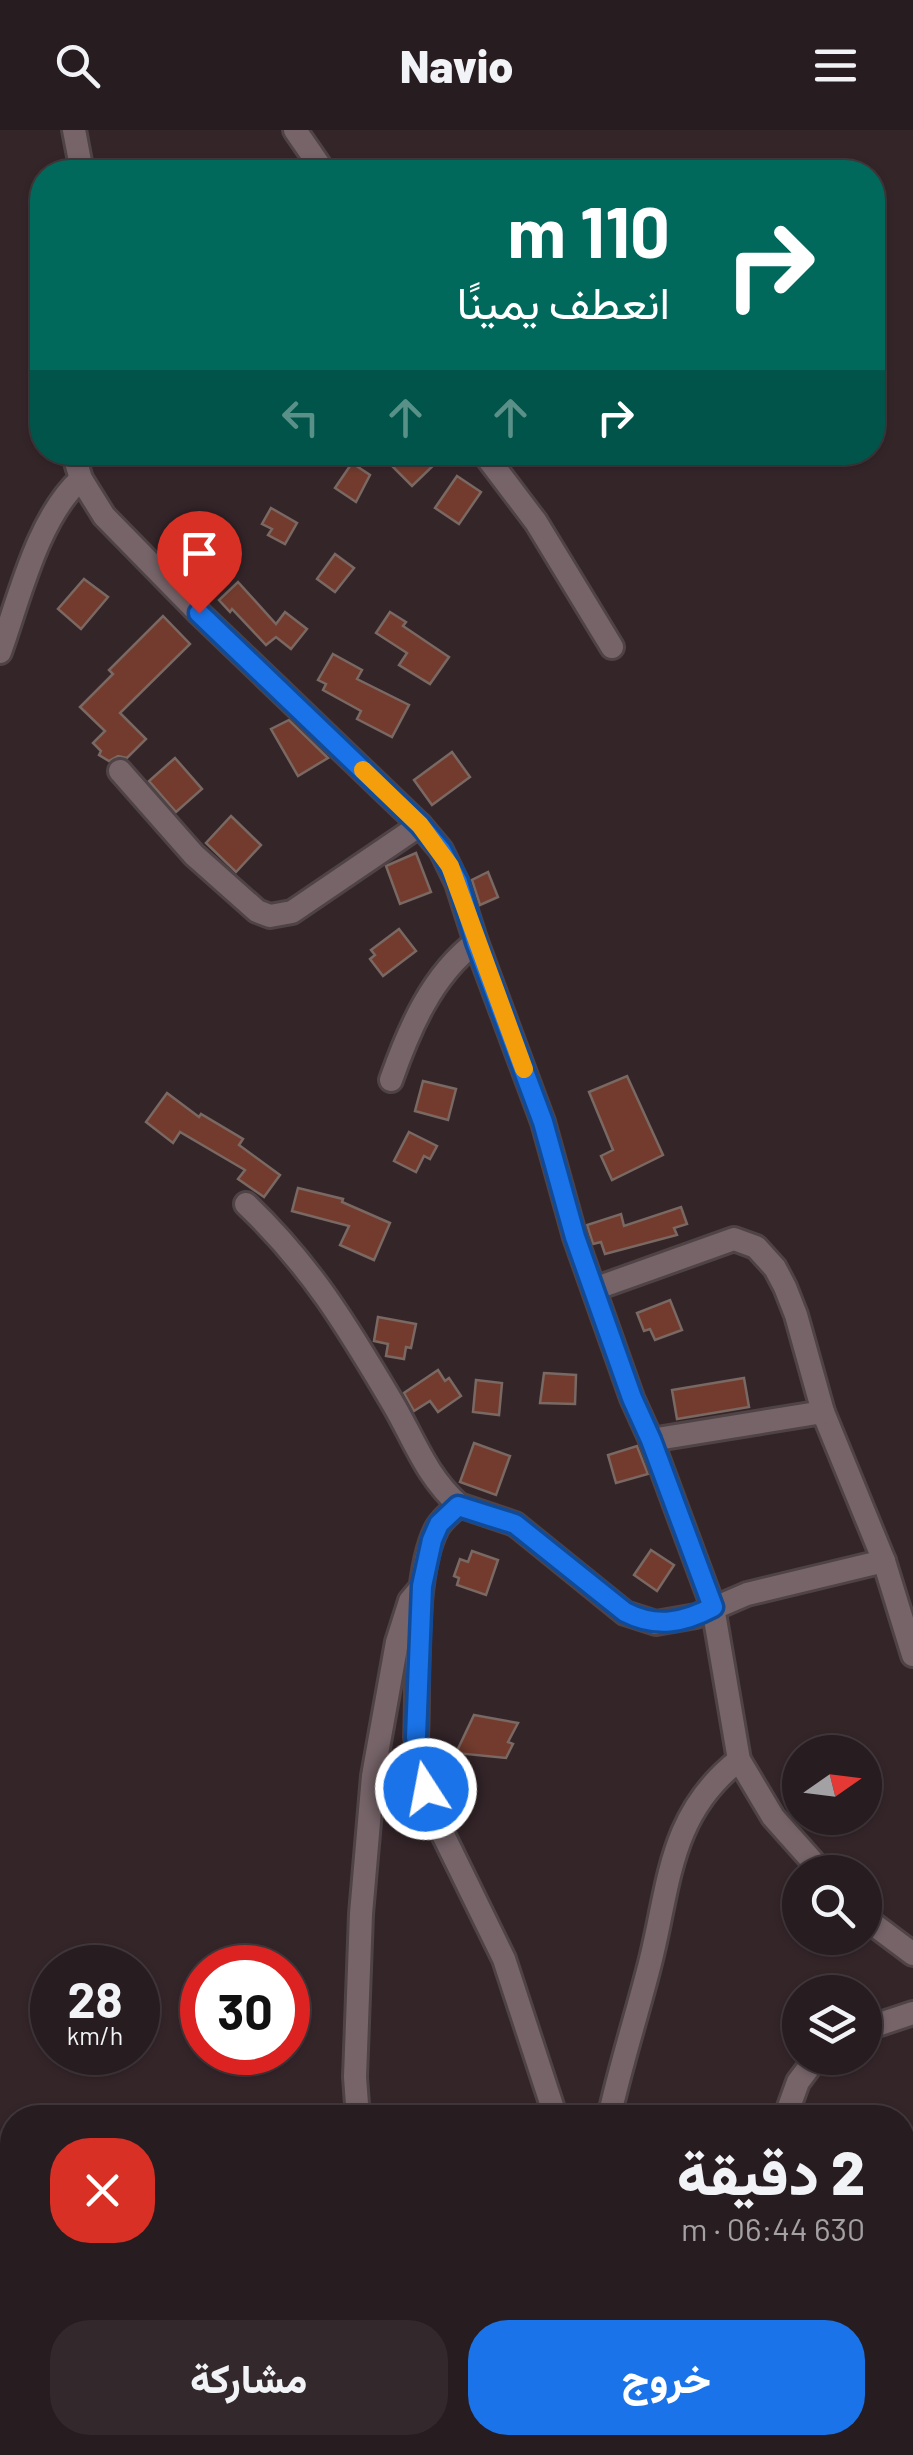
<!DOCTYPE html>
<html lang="ar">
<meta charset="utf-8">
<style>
body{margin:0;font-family:Barlow,Vazirmatn,sans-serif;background:#33292c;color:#f1f3f6;direction:rtl;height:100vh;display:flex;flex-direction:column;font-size:38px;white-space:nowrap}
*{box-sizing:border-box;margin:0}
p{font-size:32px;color:#a4a1a4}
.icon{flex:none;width:55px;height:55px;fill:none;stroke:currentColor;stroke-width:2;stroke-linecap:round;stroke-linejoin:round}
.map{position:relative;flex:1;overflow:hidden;direction:ltr}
.details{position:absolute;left:0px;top:1975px;width:915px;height:350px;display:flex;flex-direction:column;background:#271c1f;border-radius:40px 40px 0 0;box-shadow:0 2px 8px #0004,0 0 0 2px #433a3d;direction:rtl}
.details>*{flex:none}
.guide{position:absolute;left:30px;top:30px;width:855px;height:305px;border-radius:40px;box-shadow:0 2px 8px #0004,0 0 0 2px #433a3d;direction:rtl;background:#00695c;color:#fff;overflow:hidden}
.needle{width:65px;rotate:76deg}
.buttons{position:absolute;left:782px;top:1605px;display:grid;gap:20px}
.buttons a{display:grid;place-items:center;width:100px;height:100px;border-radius:50%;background:#271c1f;box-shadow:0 2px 8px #0004,0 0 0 2px #433a3d;font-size:50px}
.speed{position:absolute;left:30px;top:1815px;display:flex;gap:20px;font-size:50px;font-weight:700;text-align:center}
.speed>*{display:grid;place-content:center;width:130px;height:130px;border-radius:50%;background:#271c1f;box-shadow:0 2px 8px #0004,0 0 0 2px #433a3d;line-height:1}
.speed small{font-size:25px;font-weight:400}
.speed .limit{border:15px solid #d22;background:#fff;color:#111}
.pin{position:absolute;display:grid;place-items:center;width:85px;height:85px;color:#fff;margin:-102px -42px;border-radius:50% 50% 50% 0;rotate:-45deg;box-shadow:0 0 10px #0007}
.pin .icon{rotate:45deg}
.me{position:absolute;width:110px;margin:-55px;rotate:349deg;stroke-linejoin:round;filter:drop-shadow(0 0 8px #0008)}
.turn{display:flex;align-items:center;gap:35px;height:210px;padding:0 50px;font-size:45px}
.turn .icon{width:130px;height:130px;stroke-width:2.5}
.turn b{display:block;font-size:70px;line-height:85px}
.lanes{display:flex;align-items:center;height:95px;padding:0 50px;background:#0003;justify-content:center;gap:50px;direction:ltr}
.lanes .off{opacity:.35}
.round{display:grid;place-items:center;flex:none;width:105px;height:105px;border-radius:40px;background:#33292c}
.summary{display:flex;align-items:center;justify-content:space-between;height:170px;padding:0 50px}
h1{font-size:60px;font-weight:800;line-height:75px}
.button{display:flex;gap:20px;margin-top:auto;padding:20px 50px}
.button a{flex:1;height:115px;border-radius:40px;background:#1a73e8;color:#fff;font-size:40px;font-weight:800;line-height:115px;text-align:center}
.button a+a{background:#33292c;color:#f1f3f6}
header{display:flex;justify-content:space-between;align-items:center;height:130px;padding:0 50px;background:#271c1f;font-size:45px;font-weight:800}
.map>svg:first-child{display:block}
.building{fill:#723b2d;stroke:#7a6863;stroke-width:2.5}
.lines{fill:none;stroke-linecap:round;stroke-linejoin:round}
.street-casing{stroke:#4f4346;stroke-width:28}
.street{stroke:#766469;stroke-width:22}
.route-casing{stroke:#114b97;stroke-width:25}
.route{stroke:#1a73e8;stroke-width:18}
.slow{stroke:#f59e0b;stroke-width:18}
</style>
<header><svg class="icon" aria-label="menu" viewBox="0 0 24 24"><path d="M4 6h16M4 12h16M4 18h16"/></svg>Navio<svg class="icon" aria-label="search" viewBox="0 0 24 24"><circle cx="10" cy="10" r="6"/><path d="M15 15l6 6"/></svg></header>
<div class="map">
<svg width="913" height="2325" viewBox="0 0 913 2325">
<rect width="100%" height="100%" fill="#342529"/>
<g class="building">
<polygon points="399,322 432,322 439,330 412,356 389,333"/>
<polygon points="352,333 370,345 356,372 335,358"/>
<polygon points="457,346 481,362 459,394 435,378"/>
<polygon points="271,378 297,393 285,414 268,405 272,399 262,394"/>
<polygon points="203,406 226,426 213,441 203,432 192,438 183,430"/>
<polygon points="335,424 354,438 335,462 317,449"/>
<polygon points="84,449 108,467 81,499 58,479"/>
<polygon points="238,452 276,494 285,482 307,499 291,519 276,507 266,515 232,479 230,482 219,470"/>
<polygon points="390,482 406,492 403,496 449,527 430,554 399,535 407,523 376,503"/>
<polygon points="163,486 190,514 120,583 146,609 127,628 118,626 109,631 99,625 101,621 93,613 105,601 80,577 113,544 109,540"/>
<polygon points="333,524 362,540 357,549 409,575 392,607 357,589 361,581 323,560 326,554 318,550"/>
<polygon points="289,590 328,628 298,646 271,599"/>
<polygon points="452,622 470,647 432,675 414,650"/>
<polygon points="175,628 202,659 176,682 149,651"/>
<polygon points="231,686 261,715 236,742 206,713"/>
<polygon points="416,723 431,762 400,774 386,736"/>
<polygon points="488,742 498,767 480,775 472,750"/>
<polygon points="399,799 416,821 383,846 370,829 375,825 371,820"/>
<polygon points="627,946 663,1025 612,1050 601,1026 613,1020 589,962"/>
<polygon points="423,951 456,959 448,990 415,981"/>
<polygon points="167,963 199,987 201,984 243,1009 239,1015 280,1045 264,1067 238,1049 245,1040 180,1002 173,1013 146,992"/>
<polygon points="409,1002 437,1016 430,1029 424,1026 416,1042 394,1031"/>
<polygon points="298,1058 343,1069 342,1072 390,1093 374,1130 340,1115 349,1096 292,1081"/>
<polygon points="681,1077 687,1094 674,1098 677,1105 605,1124 601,1112 593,1114 587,1095 621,1084 624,1096"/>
<polygon points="670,1170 682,1200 655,1210 650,1199 644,1201 637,1183"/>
<polygon points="378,1187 416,1194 411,1218 406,1217 404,1229 386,1226 388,1214 374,1211"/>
<polygon points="438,1240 445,1251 449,1248 461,1266 438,1282 430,1271 414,1281 404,1263"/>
<polygon points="544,1243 576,1245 575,1274 540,1273"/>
<polygon points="744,1248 749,1277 677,1289 672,1260"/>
<polygon points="476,1250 502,1253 499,1285 473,1282"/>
<polygon points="474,1313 510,1326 496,1365 460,1352"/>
<polygon points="637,1316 648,1344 616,1353 608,1325"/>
<polygon points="651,1420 674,1435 657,1461 634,1445"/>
<polygon points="472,1421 498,1430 486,1465 457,1455 459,1448 454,1446 460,1429 468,1432"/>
<polygon points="474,1585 518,1593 508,1612 513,1614 506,1628 456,1623"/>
</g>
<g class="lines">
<g class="street-casing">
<g id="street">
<polyline points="74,0 82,42"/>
<polyline points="295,0 324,42"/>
<polyline points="73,322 81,349 104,386 199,483 420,695 441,720 457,753 476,812 543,992 575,1107 632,1268 651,1310 713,1477 739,1630 773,1687 822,1742"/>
<polyline points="483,322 536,392 612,517"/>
<path d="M0 522C19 469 38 387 81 349"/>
<polyline points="120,641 194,725 257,781 270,786 292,782 420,695"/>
<path d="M391 950C409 899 432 845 476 812"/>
<path d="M246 1074C311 1136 347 1196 392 1272 414 1309 426 1346 459 1375"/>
<polyline points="594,1159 734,1109 756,1117 775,1138 785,1157 796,1185 823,1282 884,1431 913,1525"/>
<polyline points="651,1310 823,1282"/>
<polyline points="865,1788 913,1824"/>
<polyline points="865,1899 913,1883"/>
<polyline points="358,1988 355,1947 361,1784 373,1646 397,1512 410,1471 420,1459"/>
<path d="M556 1988 504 1829 434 1686 416 1607C419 1552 412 1445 437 1398 442 1389 451 1382 459 1375L515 1394 625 1483 656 1493 696 1486 747 1464 884 1431"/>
<path d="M609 1988C620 1937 636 1888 649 1837 670 1757 667 1686 739 1630"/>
<polyline points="785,1988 798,1952 816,1928"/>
<polyline points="902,2039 913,2033"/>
<polyline points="498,2312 499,2325"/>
<polyline points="585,2312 586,2325"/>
<polyline points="728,2312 729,2325"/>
<polyline points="857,2312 858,2325"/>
<polyline points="322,2325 327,2312"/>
</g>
</g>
<use href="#street" class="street"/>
</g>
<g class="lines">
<g class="route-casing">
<path id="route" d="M199 483 420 695 441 720 458 752 476 812 543 992 575 1107 632 1268 651 1310 713 1477C683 1493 656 1498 625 1482L515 1394 458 1376 439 1394 432 1410 422 1456 416 1607 426 1659"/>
</g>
<use href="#route" class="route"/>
<polyline class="slow" points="363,640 420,695 450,736 524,939"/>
</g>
</svg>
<div class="buttons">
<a><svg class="needle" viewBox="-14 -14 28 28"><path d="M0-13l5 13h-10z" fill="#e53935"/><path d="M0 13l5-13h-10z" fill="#a4a1a4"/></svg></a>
<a><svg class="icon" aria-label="search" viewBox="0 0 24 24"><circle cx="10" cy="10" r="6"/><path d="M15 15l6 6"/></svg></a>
<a><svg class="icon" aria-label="layers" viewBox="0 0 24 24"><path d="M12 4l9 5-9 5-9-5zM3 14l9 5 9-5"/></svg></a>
</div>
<div class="speed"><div>28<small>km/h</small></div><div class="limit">30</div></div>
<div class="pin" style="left:199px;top:483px;background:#d93025"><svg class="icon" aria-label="arrive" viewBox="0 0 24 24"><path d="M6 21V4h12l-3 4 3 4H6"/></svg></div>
<svg class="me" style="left:426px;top:1659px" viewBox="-20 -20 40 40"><circle r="17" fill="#1a73e8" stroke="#fff" stroke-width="3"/><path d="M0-11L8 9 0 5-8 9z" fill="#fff"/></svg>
<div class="guide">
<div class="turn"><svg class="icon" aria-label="right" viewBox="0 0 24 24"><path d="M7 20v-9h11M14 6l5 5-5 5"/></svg><div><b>110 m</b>انعطف يمينًا</div></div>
<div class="lanes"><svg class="icon off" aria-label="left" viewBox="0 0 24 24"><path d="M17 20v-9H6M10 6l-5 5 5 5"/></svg><svg class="icon off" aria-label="ahead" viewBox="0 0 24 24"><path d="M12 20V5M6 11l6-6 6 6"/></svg><svg class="icon off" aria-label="ahead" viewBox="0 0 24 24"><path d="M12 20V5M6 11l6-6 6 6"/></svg><svg class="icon" aria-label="right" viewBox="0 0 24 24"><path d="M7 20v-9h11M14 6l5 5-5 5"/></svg></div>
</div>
<section class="details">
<div class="summary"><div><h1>2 دقيقة</h1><p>630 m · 06:44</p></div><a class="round" style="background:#d93025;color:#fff"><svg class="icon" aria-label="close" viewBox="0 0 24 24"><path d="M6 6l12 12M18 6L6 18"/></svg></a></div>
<div class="button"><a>خروج</a><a>مشاركة</a></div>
</section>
</div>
